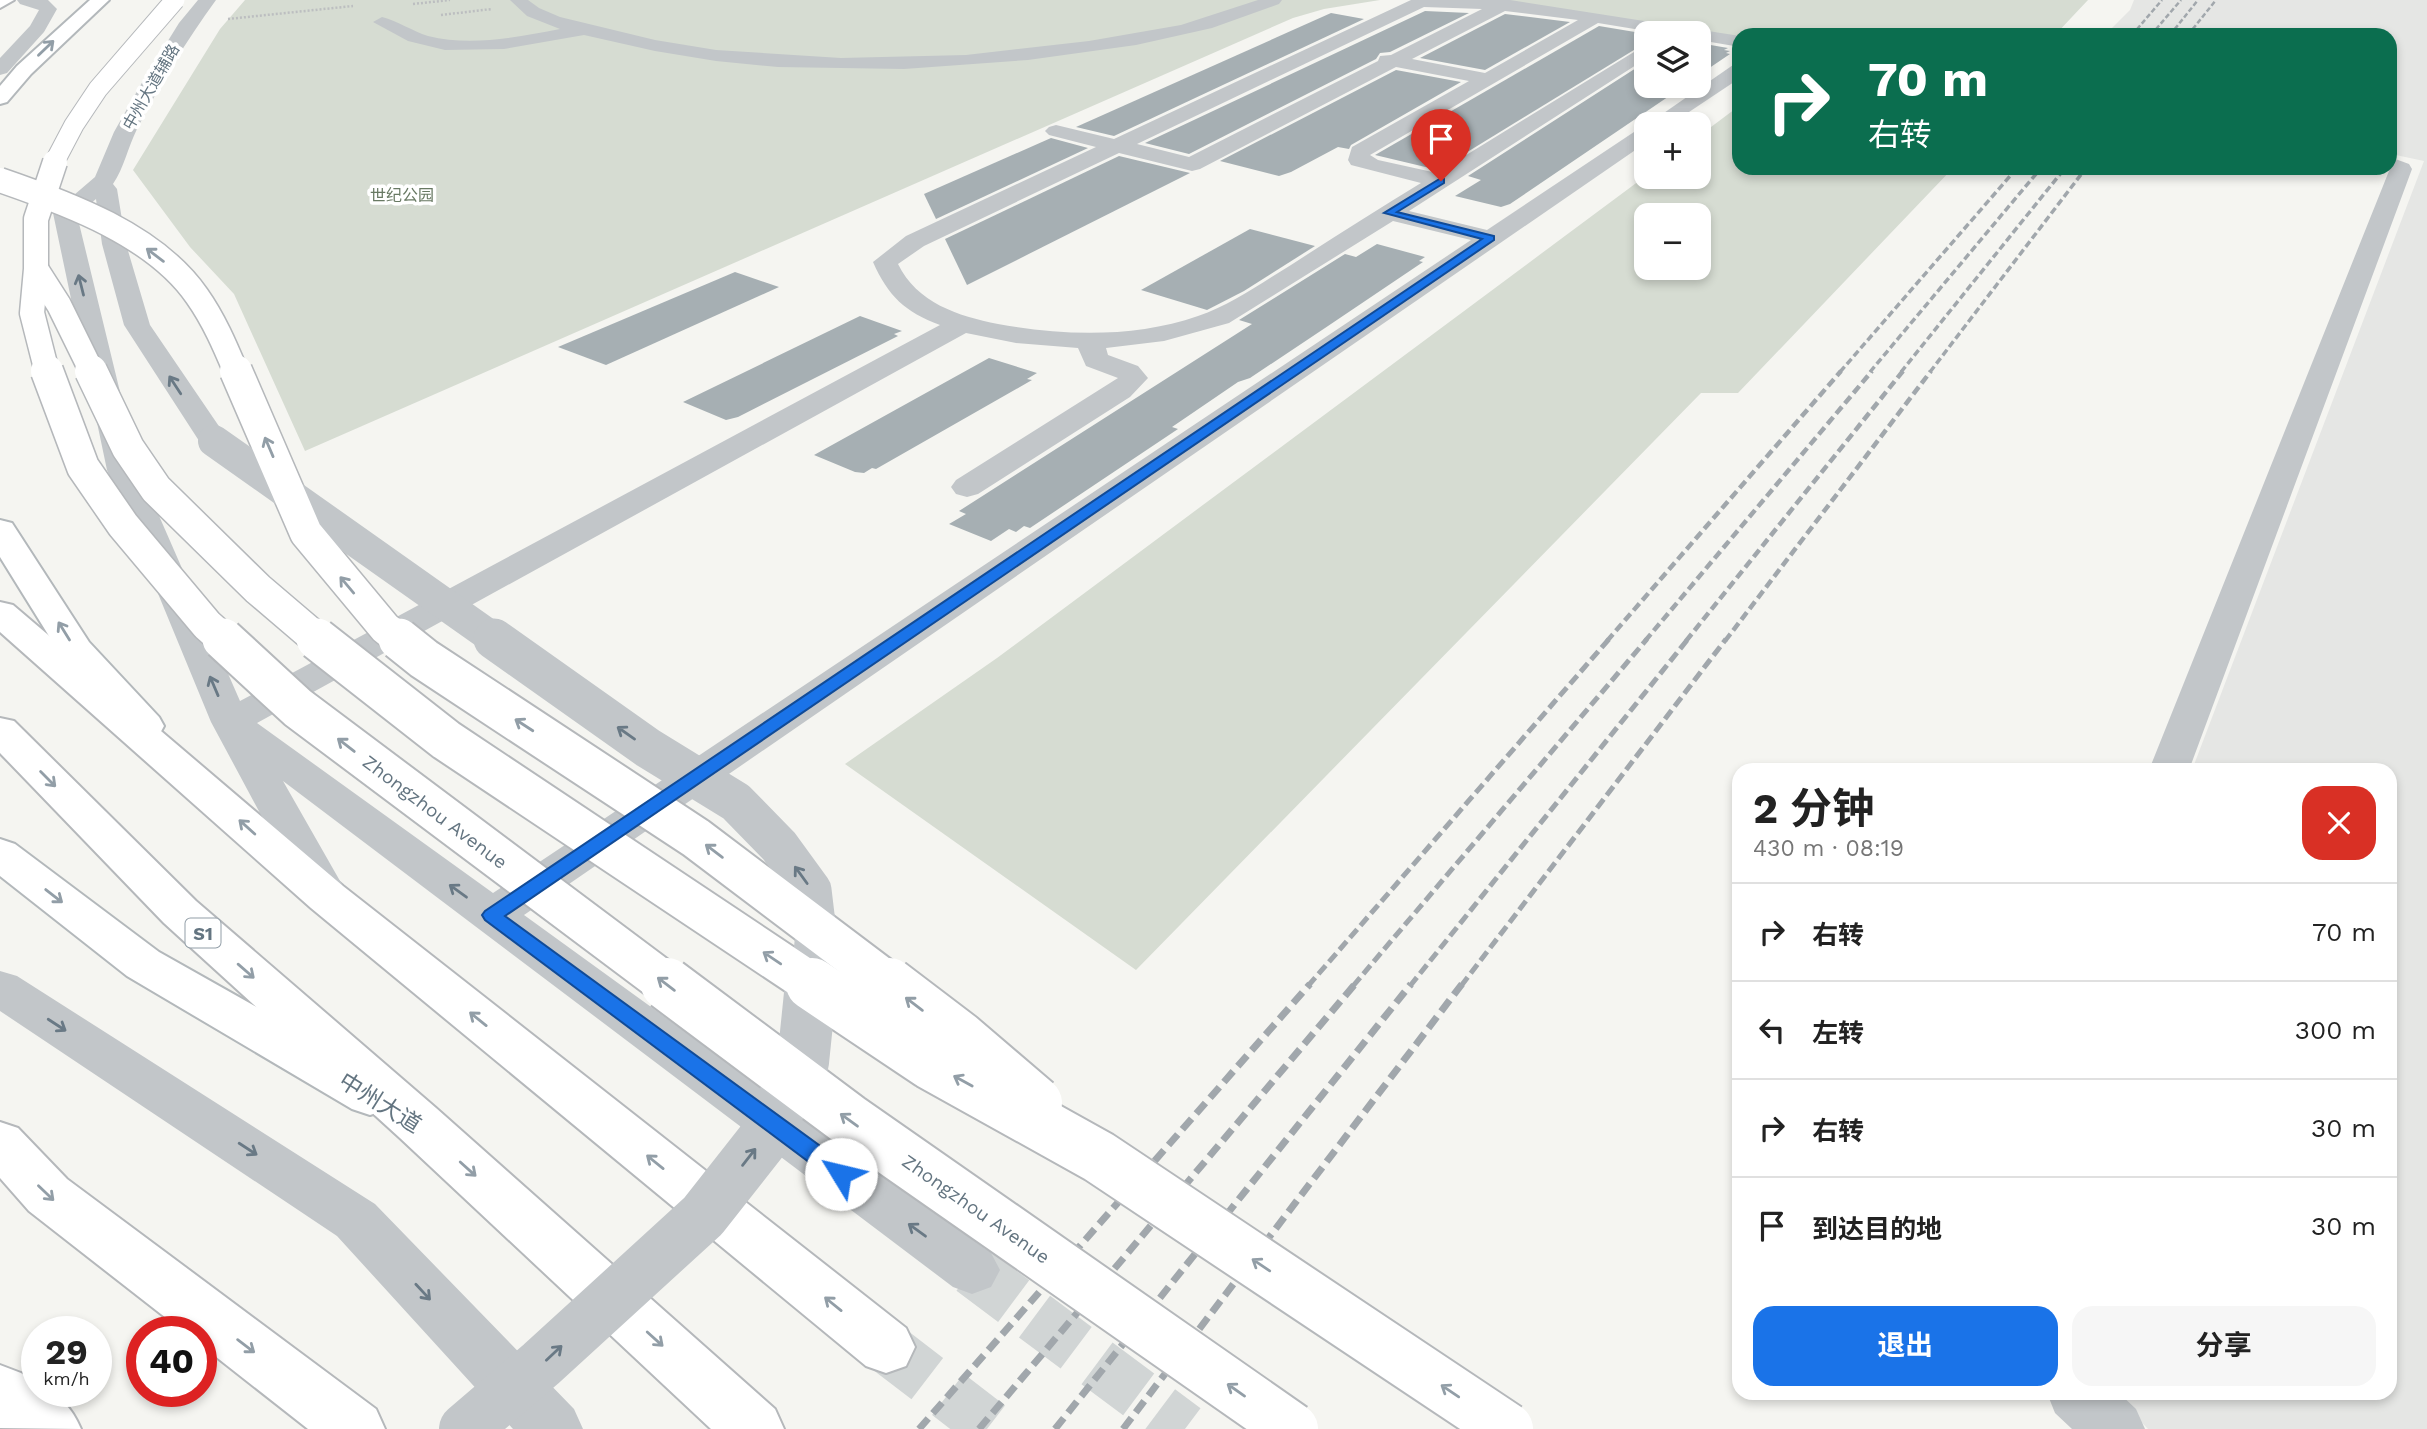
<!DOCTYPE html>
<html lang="zh">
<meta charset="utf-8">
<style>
body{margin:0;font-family:"Work Sans","Noto Sans SC",sans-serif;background:#f6f6f6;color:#222;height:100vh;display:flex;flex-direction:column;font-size:26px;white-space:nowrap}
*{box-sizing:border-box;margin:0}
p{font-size:23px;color:#767676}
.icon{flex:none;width:38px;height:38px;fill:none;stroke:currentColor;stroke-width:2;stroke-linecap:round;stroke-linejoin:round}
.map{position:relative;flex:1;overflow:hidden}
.panel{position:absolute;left:1732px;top:763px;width:665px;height:637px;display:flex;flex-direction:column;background:#fff;border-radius:21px;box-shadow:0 4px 10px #0003}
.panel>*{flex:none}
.banner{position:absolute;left:1732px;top:28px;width:665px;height:147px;border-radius:21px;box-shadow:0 4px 10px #0003;background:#0b6e4f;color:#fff;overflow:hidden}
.buttons{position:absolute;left:1634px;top:21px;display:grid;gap:14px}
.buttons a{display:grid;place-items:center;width:77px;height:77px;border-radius:14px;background:#fff;box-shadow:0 4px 10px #0003;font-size:35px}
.speed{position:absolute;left:21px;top:1316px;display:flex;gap:14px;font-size:35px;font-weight:700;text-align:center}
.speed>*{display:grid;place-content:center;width:91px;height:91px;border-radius:50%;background:#fff;box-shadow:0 4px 10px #0003;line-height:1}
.speed small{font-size:18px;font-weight:400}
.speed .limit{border:10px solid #d22;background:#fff;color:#111}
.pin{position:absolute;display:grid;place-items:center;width:60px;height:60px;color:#fff;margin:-72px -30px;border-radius:50% 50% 50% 0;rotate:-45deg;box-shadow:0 0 7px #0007}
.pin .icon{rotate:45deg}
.me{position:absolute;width:77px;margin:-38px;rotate:306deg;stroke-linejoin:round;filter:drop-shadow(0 0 5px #0008)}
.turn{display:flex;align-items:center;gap:24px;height:147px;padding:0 21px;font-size:32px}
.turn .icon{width:91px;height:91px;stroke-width:2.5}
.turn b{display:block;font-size:49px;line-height:60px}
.round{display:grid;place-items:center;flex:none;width:74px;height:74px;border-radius:21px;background:#f6f6f6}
.head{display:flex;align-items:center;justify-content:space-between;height:119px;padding:0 21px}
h1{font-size:42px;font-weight:700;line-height:52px}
.primary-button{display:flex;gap:14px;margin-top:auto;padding:14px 21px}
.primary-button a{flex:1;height:80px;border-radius:21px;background:#1a73e8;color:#fff;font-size:28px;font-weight:700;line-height:80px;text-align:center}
.primary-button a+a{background:#f6f6f6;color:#222}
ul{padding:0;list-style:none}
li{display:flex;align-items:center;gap:21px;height:98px;padding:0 21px;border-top:2px solid #e0e0e0}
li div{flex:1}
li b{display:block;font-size:26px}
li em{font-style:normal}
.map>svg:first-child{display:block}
.built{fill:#e5e6e4}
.green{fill:#d6dcd2;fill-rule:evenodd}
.building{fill:#a6afb3}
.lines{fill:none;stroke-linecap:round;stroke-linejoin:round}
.minor-tunnel{stroke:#d1d5d5;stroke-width:52;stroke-dasharray:52 26;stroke-linecap:butt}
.highway-tunnel{stroke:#d1d5d5;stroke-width:52;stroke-dasharray:52 26;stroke-linecap:butt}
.major-casing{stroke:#b3b8bb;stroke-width:4}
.highway-casing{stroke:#b5b8bb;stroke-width:4}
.path{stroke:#bcbec0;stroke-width:2.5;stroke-dasharray:2 2;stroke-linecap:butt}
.minor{fill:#c2c6c9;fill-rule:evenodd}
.major{fill:#fff;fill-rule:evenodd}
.highway{fill:#fff;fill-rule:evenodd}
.rail-far4{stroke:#a1a7ac;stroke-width:2.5;stroke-dasharray:5 2.5;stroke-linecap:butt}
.rail-far3{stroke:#a1a7ac;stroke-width:3.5;stroke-dasharray:7 3.5;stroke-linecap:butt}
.rail-far2{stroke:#a1a7ac;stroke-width:4.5;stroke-dasharray:9 4.5;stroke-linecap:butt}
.rail-far1{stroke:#a1a7ac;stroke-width:5;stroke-dasharray:11 5;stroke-linecap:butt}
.rail{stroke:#a1a7ac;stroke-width:7;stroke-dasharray:14 7;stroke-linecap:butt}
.highway-bridge-far4-casing{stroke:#b5b8bb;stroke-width:21;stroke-linecap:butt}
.highway-bridge-far3-casing{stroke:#b5b8bb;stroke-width:27;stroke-linecap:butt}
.highway-bridge-far2-casing{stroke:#b5b8bb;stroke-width:35;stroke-linecap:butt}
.highway-bridge-far1-casing{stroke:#b5b8bb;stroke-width:45;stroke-linecap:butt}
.highway-bridge-casing{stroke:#b5b8bb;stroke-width:56;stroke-linecap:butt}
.minor-bridge-far2{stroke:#c2c6c9;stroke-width:32}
.minor-bridge-far1{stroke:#c2c6c9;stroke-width:41}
.minor-bridge{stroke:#c2c6c9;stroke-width:52}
.highway-bridge-far4{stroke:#fff;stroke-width:19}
.highway-bridge-far3{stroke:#fff;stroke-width:24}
.highway-bridge-far2{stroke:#fff;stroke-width:32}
.highway-bridge-far1{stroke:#fff;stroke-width:41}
.highway-bridge{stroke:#fff;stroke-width:52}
.oneway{stroke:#929ea7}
.oneway2{stroke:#697985}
.route{fill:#1a73e8;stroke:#114b97;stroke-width:2}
.labels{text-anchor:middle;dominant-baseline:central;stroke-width:7;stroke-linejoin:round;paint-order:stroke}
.far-street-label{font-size:16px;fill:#647581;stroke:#fff}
.far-park-label{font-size:16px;fill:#687963;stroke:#fff}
.shield{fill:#fff;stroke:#929ea7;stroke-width:2}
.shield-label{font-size:18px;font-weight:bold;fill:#647581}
.street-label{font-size:19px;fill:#647581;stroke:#fff}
.near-street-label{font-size:23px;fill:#647581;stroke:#fff}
</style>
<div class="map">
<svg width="2427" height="1429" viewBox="0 0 2427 1429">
<rect width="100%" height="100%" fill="#f5f5f1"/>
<polygon class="built" points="2134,0 2427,0 2427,1429 2148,1429 2114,1393 2390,1393 2390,770 2192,770 2424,161 2391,154 2390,35 2105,35 2130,10"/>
<g class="green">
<polygon points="245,0 1380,0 1324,9 1293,18 305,451 234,294 190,247 133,170 220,29"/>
<polygon points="1476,0 2088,0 2055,35 1740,35 1739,40 1531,5"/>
<path d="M1739 106 1740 168H1953L1738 393H1701L1136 970 845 764 997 658 1647 175 1699 177V136ZM1647 215H1699V268H1647Z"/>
</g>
<g class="building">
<polygon points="1425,11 1469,13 1390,52 1380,53 1376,59 1189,154 1145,143"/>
<polygon points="1331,13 1364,19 1114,136 1076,127"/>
<polygon points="1505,14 1570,22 1485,70 1420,58"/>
<polygon points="1599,26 1647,34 1647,42 1438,170 1375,155"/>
<polygon points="1699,43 1728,48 1724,50 1730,51 1726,53 1730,54 1699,75"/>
<polygon points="1647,61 1647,86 1684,86 1510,204 1501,207 1455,196 1481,180 1468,176"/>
<polygon points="1396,70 1461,82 1351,145 1349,149 1338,147 1291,172 1279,176 1220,161"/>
<polygon points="1051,138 1088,148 936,219 924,194"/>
<polygon points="1119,156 1190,173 967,285 945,239"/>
<polygon points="1250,229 1315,246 1244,291 1207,310 1141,290"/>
<polygon points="1377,244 1425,257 1419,261 1423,262 1328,326 1250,378 1238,382 1172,427 1178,429 1030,528 1024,526 1016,532 1009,529 991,541 949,524 966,514 959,511 1252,324 1239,320 1345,254 1356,257"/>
<polygon points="735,272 779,287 606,365 558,347"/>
<polygon points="860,316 902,331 894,334 898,336 738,417 726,420 683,402"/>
<polygon points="989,358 1037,373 1027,379 1032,380 876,469 872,468 864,473 855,472 814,455"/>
</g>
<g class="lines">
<polyline class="minor-tunnel" points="972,1270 1185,1429"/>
<polyline class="highway-tunnel" points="886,1347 993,1429"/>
<g class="major-casing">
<g id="major">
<polygon points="90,0 109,0 31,74 7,102 0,104 0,86 17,66"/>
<polygon points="0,520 12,523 89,642 159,717 164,726 159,735 145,738 131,735 62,657 0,557"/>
<polygon points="0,839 15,844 159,952 388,1081 395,1095 388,1109 370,1115 352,1109 127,976 0,876"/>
</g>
</g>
<g class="highway-casing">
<g id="highway">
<polygon points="0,0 14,0 0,8"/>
<polygon points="0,602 13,605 343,886 906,1328 915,1347 906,1366 886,1373 866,1366 311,908 0,632"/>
<polygon points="0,718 14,721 196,901 436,1108 775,1409 784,1429 711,1429 400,1138 164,923 0,753"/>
<polygon points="0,1122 18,1128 67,1179 376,1409 385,1429 308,1429 201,1345 201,1332 184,1332 29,1211 0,1178"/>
<path d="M0 1365 21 1373 37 1384V1391C59 1391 73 1410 81 1429L0 1428Z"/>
</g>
</g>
<g class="path">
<polyline points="413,4 450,0"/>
<polyline points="441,15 492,9"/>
<polyline points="228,19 353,6"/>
</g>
<g class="minor">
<polygon points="17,0 48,0 57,9 44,32 7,73 0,75 0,58 30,26 39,10 20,4"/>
<path d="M198 0H216C186 41 160 84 137 129 128 147 124 168 113 184L117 189 126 244 150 325 229 441 225 447 214 450 203 447 124 325 102 244 96 199 77 215 139 470 240 701 940 325C905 312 888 296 873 262L906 236 1096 147 1049 135 1045 131 1049 127 1056 125 1114 139 1411 0H1510L1740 36V47L1699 40V33H1659L1598 23 1370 155 1378 160 1437 173 1647 44V58L1409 211 1487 230 1640 128 1647 126V142L524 915 991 1253 1000 1270 991 1287 972 1294 953 1287 283 781 348 895 342 906 326 910 310 906 211 722 107 470 53 213 95 177 114 132 140 86 179 23ZM1424 7 1482 9 1391 55 1380 56 1378 61 1189 157 1137 144ZM1505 11 1578 20 1485 73 1412 59ZM1396 67 1469 81 1352 147 1348 160 1351 165 1421 183C1377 210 1334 237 1291 265 1261 283 1231 305 1198 316 1135 338 1063 336 998 324 958 316 917 303 898 264L924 246 1119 153 1192 171 1200 169ZM1393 221 1471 240 493 893 257 723 966 333 1016 343 1078 348 1086 366 1118 378 956 480 951 487 956 494 967 497 978 494 1130 397 1148 378 1138 366 1108 355 1106 348 1164 341 1229 323Z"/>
<path d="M510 0H528L539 8 560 17 655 40 716 50 841 58 966 55 1089 41 1181 25 1258 0H1282L1279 4 1212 28 1136 45 1028 60 904 69 778 67 716 61 655 51 584 35 504 49 445 50 408 41 373 22 382 17C398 21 412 31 428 36 471 47 518 37 560 29L527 16Z"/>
<polygon points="1740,63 1740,78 1671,124 1648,124 1733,65"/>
<polygon points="2390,157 2409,164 2412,169 2189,770 2149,770 2389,171 2383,168 2390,168"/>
<polygon points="0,971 17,976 375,1204 574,1409 583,1429 513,1429 337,1236 0,1011"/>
<polygon points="2047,1393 2119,1393 2136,1409 2145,1429 2072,1429 2055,1413"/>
</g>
<use href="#major" class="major"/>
<use href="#highway" class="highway"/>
<g class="rail-far4">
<polyline points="2132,35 2162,0"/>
<polyline points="2151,35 2181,0"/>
<polyline points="2170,35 2198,0"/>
<polyline points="2188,35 2216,0"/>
</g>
<g class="rail-far3">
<polyline points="1840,372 2017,168"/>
<polyline points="1870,372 2041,168"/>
<polyline points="1901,372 2065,168"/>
<polyline points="1930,372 2086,168"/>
</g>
<g class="rail-far2">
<polyline points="1607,641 1841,371"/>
<polyline points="1645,641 1872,371"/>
<polyline points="1686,641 1903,371"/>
<polyline points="1725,641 1931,371"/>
</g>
<g class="rail-far1">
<polyline points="1308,986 1609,639"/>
<polyline points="1353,986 1647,639"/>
<polyline points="1410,986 1688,639"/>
<polyline points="1461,986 1726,639"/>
</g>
<g class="rail">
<polyline points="919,1429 1310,984"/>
<polyline points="979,1429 1355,984"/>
<polyline points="1055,1429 1411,984"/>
<polyline points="1123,1429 1462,984"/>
</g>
<g class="highway-bridge-far4-casing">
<polyline id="highway-bridge-far4" points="54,163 74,125 98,89 175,0"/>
</g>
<g class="highway-bridge-far3-casing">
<g id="highway-bridge-far3">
<path d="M0 180C67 203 155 235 197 296 214 320 225 346 236 372"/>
<polyline points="36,269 59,305 92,372"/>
<polyline points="47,372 32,313 36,269 36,219 55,162"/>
</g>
</g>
<g class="highway-bridge-far2-casing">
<g id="highway-bridge-far2">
<polyline points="47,371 83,467 123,525 207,625 225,641"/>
<polyline points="91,371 128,448 156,489 258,589 319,641"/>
<polyline points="236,371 306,533 385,628 401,641"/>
</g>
</g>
<g class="highway-bridge-far1-casing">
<g id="highway-bridge-far1">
<polyline points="223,639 298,708 669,986"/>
<polyline points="317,639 446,740 815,986"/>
<polyline points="399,639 424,659 696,838 892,986"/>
</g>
</g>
<g class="highway-bridge-casing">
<g id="highway-bridge">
<polyline points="667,984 849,1120 1292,1429"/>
<polyline points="812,984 930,1063 1099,1157 1507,1429"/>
<polyline points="889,984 960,1038 1036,1103"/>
</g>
</g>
<polyline class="minor-bridge-far2" points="214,441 497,641"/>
<polyline class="minor-bridge-far1" points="494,639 648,748 736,802 779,846 811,890 816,932 811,986"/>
<polyline class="minor-bridge" points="465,1429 541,1364 703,1216 762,1141 803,1062 811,984"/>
<use href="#highway-bridge-far4" class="highway-bridge-far4"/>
<use href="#highway-bridge-far3" class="highway-bridge-far3"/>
<use href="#highway-bridge-far2" class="highway-bridge-far2"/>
<use href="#highway-bridge-far1" class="highway-bridge-far1"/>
<use href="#highway-bridge" class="highway-bridge"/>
</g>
<defs><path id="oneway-shaft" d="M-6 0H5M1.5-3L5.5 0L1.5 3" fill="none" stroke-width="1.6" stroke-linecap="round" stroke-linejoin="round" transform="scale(1.75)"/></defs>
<g class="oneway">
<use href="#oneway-shaft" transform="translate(46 48) rotate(-44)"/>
<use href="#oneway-shaft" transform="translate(155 255) rotate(-143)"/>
<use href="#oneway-shaft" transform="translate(269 447) rotate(-113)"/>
<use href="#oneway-shaft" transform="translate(347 585) rotate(-130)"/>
<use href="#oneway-shaft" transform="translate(64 631) rotate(-122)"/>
<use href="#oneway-shaft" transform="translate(524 725) rotate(-147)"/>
<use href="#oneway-shaft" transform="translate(346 745) rotate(-142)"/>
<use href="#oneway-shaft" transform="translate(48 779) rotate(45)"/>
<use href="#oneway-shaft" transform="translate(247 827) rotate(-138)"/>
<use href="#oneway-shaft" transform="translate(714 851) rotate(-143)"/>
<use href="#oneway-shaft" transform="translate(54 896) rotate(38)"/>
<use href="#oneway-shaft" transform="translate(772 958) rotate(-146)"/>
<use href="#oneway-shaft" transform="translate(246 971) rotate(41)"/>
<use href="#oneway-shaft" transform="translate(666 984) rotate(-143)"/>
<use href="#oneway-shaft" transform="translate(914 1004) rotate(-143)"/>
<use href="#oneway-shaft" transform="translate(478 1019) rotate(-141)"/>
<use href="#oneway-shaft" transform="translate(963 1081) rotate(-151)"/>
<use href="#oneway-shaft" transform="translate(849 1120) rotate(-144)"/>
<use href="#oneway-shaft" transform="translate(655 1162) rotate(-141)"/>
<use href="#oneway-shaft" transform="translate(468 1169) rotate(42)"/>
<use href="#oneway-shaft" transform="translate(46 1193) rotate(44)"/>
<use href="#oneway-shaft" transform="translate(1261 1265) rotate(-146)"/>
<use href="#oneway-shaft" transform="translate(833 1304) rotate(-141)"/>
<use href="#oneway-shaft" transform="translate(655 1339) rotate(42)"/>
<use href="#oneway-shaft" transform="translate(246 1346) rotate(37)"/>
<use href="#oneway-shaft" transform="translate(1236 1390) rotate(-145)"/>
<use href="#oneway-shaft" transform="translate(1450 1391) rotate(-146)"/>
</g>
<g class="oneway2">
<use href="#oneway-shaft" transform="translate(81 285) rotate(-104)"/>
<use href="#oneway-shaft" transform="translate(175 385) rotate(-123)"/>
<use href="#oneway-shaft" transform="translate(214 686) rotate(-113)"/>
<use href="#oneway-shaft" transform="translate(626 733) rotate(-145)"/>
<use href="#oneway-shaft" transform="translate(801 875) rotate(-126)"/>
<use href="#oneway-shaft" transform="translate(458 891) rotate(-144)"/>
<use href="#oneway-shaft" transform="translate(57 1025) rotate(33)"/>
<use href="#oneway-shaft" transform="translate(248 1149) rotate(33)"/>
<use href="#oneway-shaft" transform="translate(749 1157) rotate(-52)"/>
<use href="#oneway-shaft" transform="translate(917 1230) rotate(-144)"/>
<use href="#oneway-shaft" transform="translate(423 1292) rotate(47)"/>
<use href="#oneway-shaft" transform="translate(554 1353) rotate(-43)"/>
</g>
<polygon class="route" points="1441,178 1444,179 1444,183 1397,212 1494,236 1494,240 505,916 849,1167 852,1174 849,1180 841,1183 833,1180 485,920 482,915 485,911 1482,239 1384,213"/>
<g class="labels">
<g class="far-street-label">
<text transform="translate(151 87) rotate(-60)">中州大道辅路</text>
</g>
<g class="far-park-label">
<text x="402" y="195">世纪公园</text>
</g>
<rect class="shield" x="185.5" y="918.5" width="35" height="29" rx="5"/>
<g class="shield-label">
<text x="203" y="933">S1</text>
</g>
<g class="street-label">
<text transform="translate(435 812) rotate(37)">Zhongzhou Avenue</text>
<text transform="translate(976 1209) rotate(35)">Zhongzhou Avenue</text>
</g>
<g class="near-street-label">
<text transform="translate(380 1103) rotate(32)">中州大道</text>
</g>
</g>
</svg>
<div class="buttons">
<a><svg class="icon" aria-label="layers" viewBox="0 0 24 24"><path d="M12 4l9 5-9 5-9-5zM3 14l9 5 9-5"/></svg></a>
<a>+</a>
<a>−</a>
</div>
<div class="speed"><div>29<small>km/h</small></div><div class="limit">40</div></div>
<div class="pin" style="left:1441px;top:181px;background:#d93025"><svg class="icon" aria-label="arrive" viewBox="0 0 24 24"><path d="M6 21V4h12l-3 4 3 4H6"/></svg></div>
<svg class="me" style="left:841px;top:1174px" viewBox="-20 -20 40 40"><circle r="19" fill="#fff"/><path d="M0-13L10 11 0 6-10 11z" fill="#1a73e8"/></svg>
<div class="banner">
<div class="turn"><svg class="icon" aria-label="right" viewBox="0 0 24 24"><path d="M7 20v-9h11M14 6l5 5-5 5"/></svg><div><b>70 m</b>右转</div></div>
</div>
<section class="panel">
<div class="head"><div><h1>2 分钟</h1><p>430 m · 08:19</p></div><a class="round" style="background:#d93025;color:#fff"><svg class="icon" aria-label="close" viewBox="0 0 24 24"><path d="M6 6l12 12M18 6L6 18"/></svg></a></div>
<ul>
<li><svg class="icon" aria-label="right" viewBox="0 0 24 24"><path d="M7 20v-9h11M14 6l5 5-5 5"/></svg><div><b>右转</b></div><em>70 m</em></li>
<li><svg class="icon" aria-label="left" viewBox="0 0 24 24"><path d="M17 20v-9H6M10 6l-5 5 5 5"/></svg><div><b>左转</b></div><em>300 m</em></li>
<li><svg class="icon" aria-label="right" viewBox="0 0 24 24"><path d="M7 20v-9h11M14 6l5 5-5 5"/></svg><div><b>右转</b></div><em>30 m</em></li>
<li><svg class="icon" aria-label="arrive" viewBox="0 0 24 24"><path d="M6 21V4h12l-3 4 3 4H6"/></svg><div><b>到达目的地</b></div><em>30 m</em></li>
</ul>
<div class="primary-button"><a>退出</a><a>分享</a></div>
</section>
</div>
